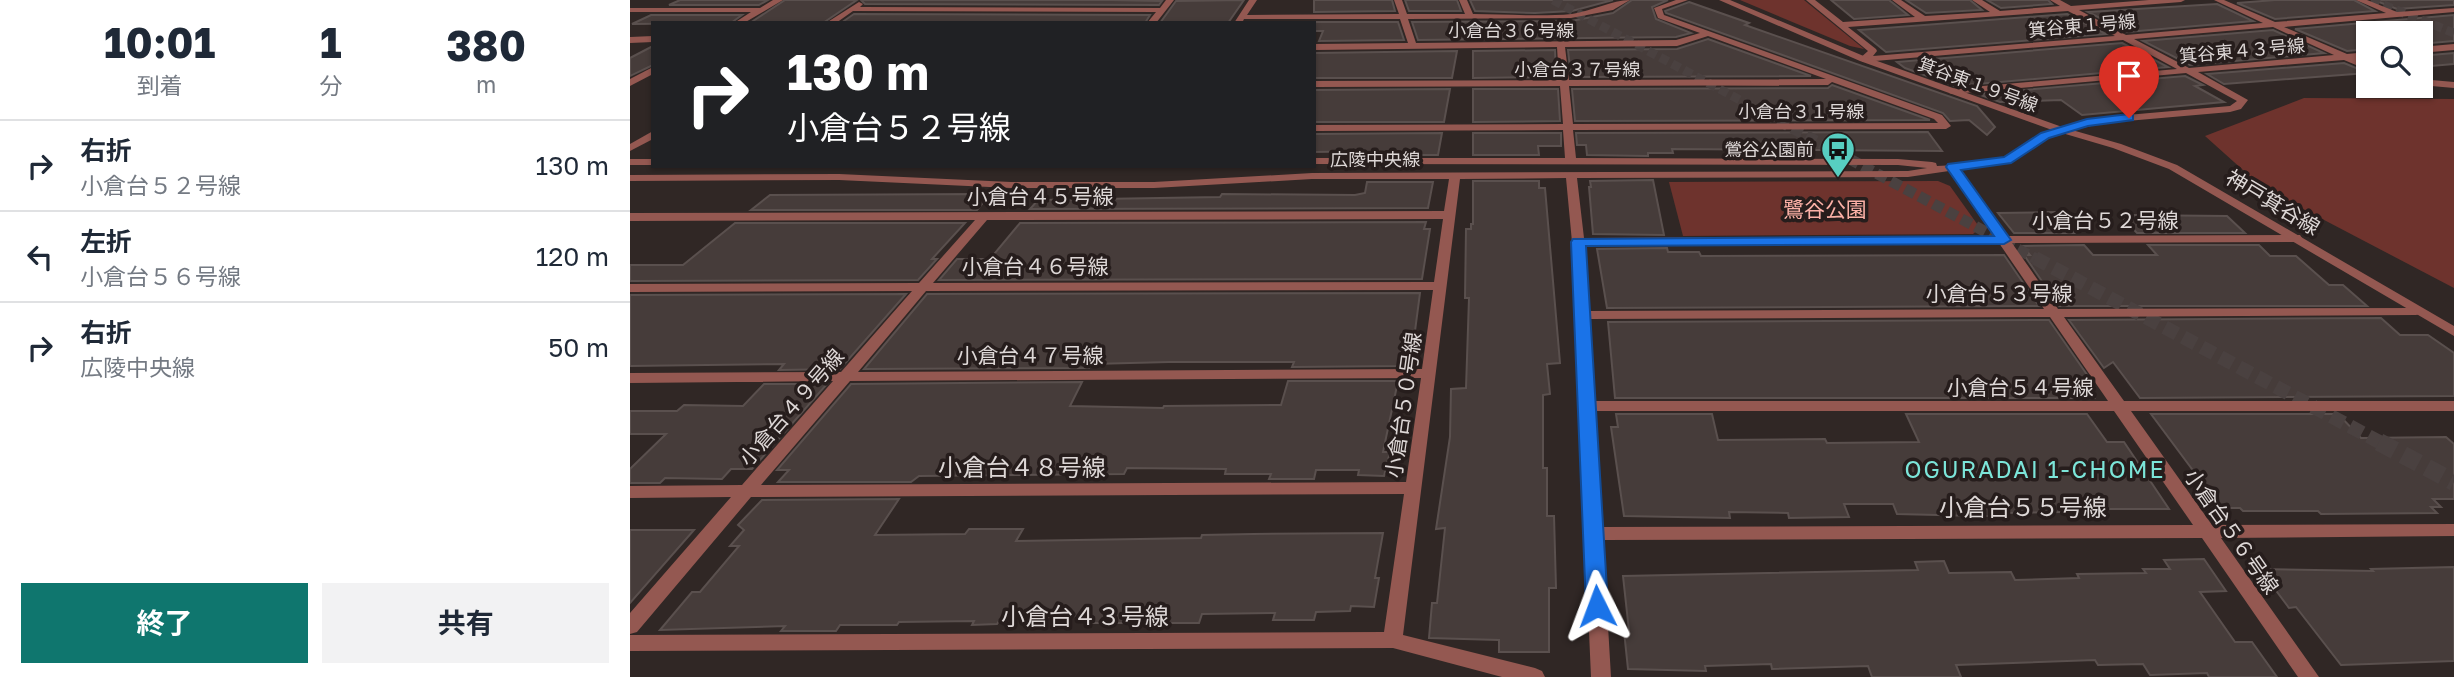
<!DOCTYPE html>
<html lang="ja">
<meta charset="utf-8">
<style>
body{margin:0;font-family:"Golos Text","Noto Sans JP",sans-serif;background:#f2f2f3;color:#1f2937;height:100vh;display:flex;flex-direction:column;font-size:26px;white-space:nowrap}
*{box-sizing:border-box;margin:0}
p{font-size:23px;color:#747a83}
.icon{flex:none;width:38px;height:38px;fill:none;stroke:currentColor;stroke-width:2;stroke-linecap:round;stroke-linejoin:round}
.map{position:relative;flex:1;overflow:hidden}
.side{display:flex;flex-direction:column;background:#fff;width:630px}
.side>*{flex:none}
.guide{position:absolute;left:21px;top:21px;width:665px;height:147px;border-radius:0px;box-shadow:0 2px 5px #0004;background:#202124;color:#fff;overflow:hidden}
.buttons{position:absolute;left:1726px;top:21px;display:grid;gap:14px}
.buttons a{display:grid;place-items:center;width:77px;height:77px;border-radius:0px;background:#fff;box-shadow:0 2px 5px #0004;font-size:35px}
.pin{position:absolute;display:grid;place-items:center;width:60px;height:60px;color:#fff;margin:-72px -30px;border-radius:50% 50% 50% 0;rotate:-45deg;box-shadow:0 0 7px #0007}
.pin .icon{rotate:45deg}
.me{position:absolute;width:77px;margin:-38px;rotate:357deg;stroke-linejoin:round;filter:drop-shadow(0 0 5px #0008)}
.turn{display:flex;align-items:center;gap:24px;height:147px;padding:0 21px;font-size:32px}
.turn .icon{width:91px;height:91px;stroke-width:2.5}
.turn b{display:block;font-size:49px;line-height:60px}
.eta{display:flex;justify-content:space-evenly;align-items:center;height:119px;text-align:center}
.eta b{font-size:42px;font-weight:700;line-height:49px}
.action{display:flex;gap:14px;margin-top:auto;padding:14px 21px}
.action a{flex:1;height:80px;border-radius:0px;background:#0f766e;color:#fff;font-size:28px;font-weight:700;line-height:80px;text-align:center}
.action a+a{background:#f2f2f3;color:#1f2937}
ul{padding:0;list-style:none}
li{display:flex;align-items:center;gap:21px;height:91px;padding:0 21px;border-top:2px solid #e0e1e3}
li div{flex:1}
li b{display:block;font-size:26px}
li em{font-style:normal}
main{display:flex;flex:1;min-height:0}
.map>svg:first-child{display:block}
.green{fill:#6e332d}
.building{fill:#463c3a;stroke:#5a504e;stroke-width:2}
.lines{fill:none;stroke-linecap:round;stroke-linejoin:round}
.tertiary-tunnel-far3{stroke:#4a4140;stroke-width:9;stroke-dasharray:9 4.5;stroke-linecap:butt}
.tertiary-tunnel-far2{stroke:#4a4140;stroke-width:11;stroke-dasharray:11 5;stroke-linecap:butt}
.tertiary-tunnel-far1{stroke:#4a4140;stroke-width:14;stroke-dasharray:14 7;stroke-linecap:butt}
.tertiary-tunnel{stroke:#4a4140;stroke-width:18;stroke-dasharray:18 9;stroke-linecap:butt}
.minor{fill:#945851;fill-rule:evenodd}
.tertiary{fill:#945851;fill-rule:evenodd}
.route{fill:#1a73e8;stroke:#114b97;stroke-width:2}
.labels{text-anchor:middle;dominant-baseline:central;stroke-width:7;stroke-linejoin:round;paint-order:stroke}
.far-street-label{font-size:18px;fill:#ddd7d6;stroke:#261d1c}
.far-poi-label{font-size:18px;fill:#ddd7d6;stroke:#261d1c;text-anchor:end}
.street-label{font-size:21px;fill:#ddd7d6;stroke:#261d1c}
.park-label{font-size:21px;fill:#fcb1a7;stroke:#261d1c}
.neighbourhood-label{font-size:23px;letter-spacing:2px;fill:#7ce5d9;stroke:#261d1c}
.near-street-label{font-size:24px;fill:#ddd7d6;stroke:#261d1c}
</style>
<main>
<section class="side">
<div class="eta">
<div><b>10:01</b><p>到着</p></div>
<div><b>1</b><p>分</p></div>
<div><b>380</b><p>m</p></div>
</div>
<ul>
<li><svg class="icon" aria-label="right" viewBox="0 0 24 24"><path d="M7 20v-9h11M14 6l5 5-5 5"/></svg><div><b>右折</b><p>小倉台５２号線</p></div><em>130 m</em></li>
<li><svg class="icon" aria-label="left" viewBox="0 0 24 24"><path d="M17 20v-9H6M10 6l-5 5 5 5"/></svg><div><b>左折</b><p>小倉台５６号線</p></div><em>120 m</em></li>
<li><svg class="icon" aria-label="right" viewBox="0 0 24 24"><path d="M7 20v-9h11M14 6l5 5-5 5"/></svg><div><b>右折</b><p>広陵中央線</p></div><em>50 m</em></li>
</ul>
<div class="action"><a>終了</a><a>共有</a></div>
</section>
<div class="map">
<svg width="1824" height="677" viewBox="0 0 1824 677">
<rect width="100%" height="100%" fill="#302725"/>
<g class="green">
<polygon points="1110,0 1174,0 1234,49 1220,46"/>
<polygon points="1674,98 1824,99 1824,288 1633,188 1575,136"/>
<polygon points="1308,181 1320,186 1350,228 1343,234 1053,236 1039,182"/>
</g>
<g class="building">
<polygon points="50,0 138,0 129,5 39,5"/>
<polygon points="155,0 227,0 193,23 120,23"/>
<polygon points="231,0 480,0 532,1 529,5 235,4"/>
<polygon points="614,0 598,23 530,23 546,1"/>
<polygon points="684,0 762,0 765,11 684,12"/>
<polygon points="775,0 827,0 831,11 779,11"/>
<polygon points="840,0 983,0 942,11 905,13 845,11"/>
<polygon points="1002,0 1038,0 1022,7 1026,19 1061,33 1046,37 788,40 782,22 941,21 983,13"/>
<polygon points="1201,0 1259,0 1278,15 1224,19"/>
<polygon points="1276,0 1340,0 1352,10 1296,13"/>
<polygon points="1357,0 1418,0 1422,4 1371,8"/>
<polygon points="1645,0 1724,0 1745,11 1645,19 1607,3"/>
<polygon points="1744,0 1824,0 1824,5 1767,9"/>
<polygon points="1059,2 1119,23 1115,25 1347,106 1365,127 1357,135 1339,120 1320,121 1313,113 1036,13 1035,11"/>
<polygon points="1587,4 1623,21 1497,32 1458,12"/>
<polygon points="224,14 520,15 515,23 211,23"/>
<polygon points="1437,14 1476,34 1256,52 1229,30"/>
<polygon points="21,15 112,15 101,23 2,24"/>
<polygon points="1824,15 1824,41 1790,44 1790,33 1738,33 1738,49 1717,51 1665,29"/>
<polygon points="684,22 768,22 774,40 689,41 693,31 684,31"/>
<polygon points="1643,30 1694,53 1560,65 1513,41"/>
<polygon points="1078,39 1181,76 941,77 938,50 1047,49"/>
<polygon points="1492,43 1538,67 1325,86 1275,68 1267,62"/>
<polygon points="23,46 23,65 0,76 0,58"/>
<polygon points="925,50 926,77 843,78 843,51"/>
<polygon points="827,51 822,78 684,78 684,53"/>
<polygon points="1824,53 1824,64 1790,67 1790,56"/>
<polygon points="1714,63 1738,73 1594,84 1577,74"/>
<polygon points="1555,76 1573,85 1565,86 1594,102 1452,115 1431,100 1370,102 1348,94"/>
<polygon points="1202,85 1300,120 945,121 942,89 1198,88"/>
<polygon points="820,89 814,122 684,122 684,90"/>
<polygon points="843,89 928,89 930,121 843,122"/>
<polygon points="1298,132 1312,151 1042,149 1043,153 1018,153 1018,156 957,155 956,145 947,145 946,133"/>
<polygon points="812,133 808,155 743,155 744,151 684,152 684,134"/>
<polygon points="843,133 931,133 931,146 908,146 909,155 843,155"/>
<polygon points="1023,180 1034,235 963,234 959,187 961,187 960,181"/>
<polygon points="843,181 909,181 909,188 915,188 930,363 917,364 920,394 913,395 913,468 917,468 917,516 924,516 926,588 919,588 919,652 869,652 869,640 799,638 802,603 807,603 815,528 806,529 820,437 821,389 836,388 839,298 835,298 836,229 841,229 841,224 843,224"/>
<polygon points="737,182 803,182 798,208 400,209 408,200 590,197 592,194 725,195 735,193"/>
<polygon points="353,194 349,198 357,198 347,210 121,210 140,195"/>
<polygon points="1427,212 1444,233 1384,233 1368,213"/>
<polygon points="1494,215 1597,216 1615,233 1507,233 1492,217 1496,217"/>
<polygon points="796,222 794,229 800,229 792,279 309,280 327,259 360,259 390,223"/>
<polygon points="105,223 335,223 302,259 307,259 288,280 0,281 0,265 53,265"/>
<polygon points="1454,245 1463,255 1527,255 1518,245 1629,245 1640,256 1666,256 1699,285 1713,285 1737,306 1429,306 1394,255 1400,255 1393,246"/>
<polygon points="1037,248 1038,252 1069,252 1071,256 1374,255 1409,306 977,308 967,249"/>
<polygon points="790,293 785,331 782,331 777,365 771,366 662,367 664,362 539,362 462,364 459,368 234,369 297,294"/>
<polygon points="276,294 210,369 149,370 154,364 0,366 0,295"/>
<polygon points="1751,318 1770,335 1798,335 1824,353 1824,396 1510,398 1483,362 1474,368 1439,320"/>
<polygon points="1419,320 1460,379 1454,383 1464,398 985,398 978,322"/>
<polygon points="658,381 768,381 753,452 760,452 754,476 728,475 729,470 686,470 684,479 639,479 641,474 595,474 596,469 497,468 494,474 289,476 281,482 148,482 159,470 147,470 221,384 452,382 440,406 533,408 534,406 651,405"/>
<polygon points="134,384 197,384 122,469 101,469 92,479 35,478 30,483 0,483 0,469 36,434 0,434 0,411 47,411 54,405 113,406"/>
<polygon points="986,414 1082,414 1088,440 1195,439 1197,443 1289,442 1276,414 1457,414 1477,442 1494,442 1539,509 1432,509 1433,512 1374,513 1376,516 1348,516 1267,514 1263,504 1214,504 1219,517 1159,518 1158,513 1099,512 1100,518 994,516 981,427 988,427"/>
<polygon points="1521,414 1708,414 1731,438 1816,437 1824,444 1824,499 1803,499 1811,507 1801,507 1807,513 1691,514 1688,511 1613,511 1610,508 1591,508"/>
<polygon points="269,499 245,535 335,534 339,529 393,529 386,541 571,538 572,535 623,534 753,533 745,578 749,578 744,607 721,606 720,611 686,612 684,620 643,620 645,613 572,614 569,623 460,623 463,616 391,617 371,618 367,624 342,625 344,621 269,622 267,625 210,625 206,631 151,631 155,626 30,630 62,592 70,592 109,546 100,546 114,530 108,525 132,500"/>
<polygon points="0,530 64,530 0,603"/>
<polygon points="1574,559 1596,591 1570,592 1605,642 1622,642 1647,677 1579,677 1577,673 1520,675 1513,664 1468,665 1465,660 1326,665 1331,677 1242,677 1238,666 1142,669 1141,664 1075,666 1076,671 998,669 994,631 999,631 993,576 1288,570 1285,562 1314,561 1319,573 1381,572 1385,580 1449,578 1447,574 1516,573 1513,569 1540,569 1534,560"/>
<polygon points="1824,567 1824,661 1711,665 1666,607 1659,608 1630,569 1743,571 1741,569"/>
</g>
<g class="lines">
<g class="tertiary-tunnel-far3">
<polyline points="923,0 1138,115"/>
<polyline points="1741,0 1824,33"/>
</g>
<polyline class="tertiary-tunnel-far2" points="1134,113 1408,260"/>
<polyline class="tertiary-tunnel-far1" points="1405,258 1753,444"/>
<polyline class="tertiary-tunnel" points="1749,442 1824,482"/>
<g class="minor">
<polygon points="143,0 153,0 114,23 104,23 121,12 0,12 0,8 130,8"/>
<polygon points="536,0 544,0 526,23 517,23 526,12 223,11 206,23 196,23 229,2 233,4 230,7 530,8"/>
<path d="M619 0H627L617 15 769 14 764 0H772L777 14H835L829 0H837L843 14C876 14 909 17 942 14 962 11 982 0 1000 0L983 10 941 18 778 19 786 43 1046 40 1070 33 1028 18 1024 8 1046 0H1058L1032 9 1034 15 1312 115 1321 126 1316 129 943 130 946 158 1268 159 1302 162 1306 163 1307 166 1326 165 1377 236 1670 235 1672 238 1670 241 1666 242 1382 243 1428 309 1791 308 1793 311 1791 314 1786 315 1434 317 1494 401H1824V411H1501L1582 525 1824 524V536L1591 538 1689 677H1668L1572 538 973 540 981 677H961L942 242 936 178 830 179 773 635 905 668 912 671 915 677H872L763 648 0 651V635L754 632 774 494 121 497 7 632 0 634V613L101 497 0 498V486L112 485 203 381 0 383V373L211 372 282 291 0 292V284L289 283 345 220 0 221V213L814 211 819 179H682L524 188H381L209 180 0 181V175L209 174 381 182H524L682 173 1278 171 1297 168 1268 165 684 164V158H935L933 130 684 131V125L933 124 930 86 684 87V81L929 80 927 47 684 50V44L778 43 770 19H614L612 23H604ZM1078 36 1196 79 939 80 935 47 1047 46ZM1202 82 1304 119 1308 123 943 124 939 86 1198 85ZM1319 171 1364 236 954 238 947 178 1278 177ZM813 219 804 282 303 283 357 220ZM1369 243 1414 309 958 311 954 246ZM803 290 792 369 228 372 296 291ZM1420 317 1478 401H964L959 319ZM791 378 776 482 131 485 220 381ZM965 411H1484L1563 525 972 527Z"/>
<path d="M1176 0H1185L1213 22 1285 17 1262 0H1271L1295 16 1360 12 1342 0H1352L1370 11 1430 6 1420 0H1430L1441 6 1519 0H1555L1551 2 1449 10 1496 35 1633 23 1584 0H1594L1645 22 1756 13 1726 0H1737L1767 12 1824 8V12L1654 27 1717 54 1738 52V58L1727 59 1738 64V70L1714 60 1568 72 1618 100 1611 109 1600 112 1474 123 1431 133 1427 132V128L1474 117 1600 106 1607 101 1556 73 1322 94 1319 93V89L1547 69 1493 40 1233 62 1229 59 1238 51ZM1438 11 1485 36 1243 56 1247 51 1246 49 1218 27ZM1643 27 1704 55 1559 68 1504 39Z"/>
<polygon points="23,36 23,42 0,43 0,37"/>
<polygon points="1824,44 1824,50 1790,53 1790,47"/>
<polygon points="23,67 23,74 0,86 0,79"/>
<polygon points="1790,79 1824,82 1824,88 1790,85"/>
<polygon points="23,131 23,139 0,151 0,144"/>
<rect x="0" y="159" width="23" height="6"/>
</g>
<polygon class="tertiary" points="1089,0 1100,0 1236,57 1435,128 1491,144 1547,165 1824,326 1824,336 1539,169 1483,148 1432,133 1411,142 1381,163 1318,169 1318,165 1322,164 1374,158 1403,138 1422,130 1230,61"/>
</g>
<polygon class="route" points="1499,114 1503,115 1503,120 1458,126 1419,138 1381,163 1331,170 1381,240 1374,244 956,246 978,606 975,612 967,614 959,612 956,606 941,242 943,239 1364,236 1316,167 1318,164 1374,157 1411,133 1457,119"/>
<defs>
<g id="bus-pin" transform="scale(1.75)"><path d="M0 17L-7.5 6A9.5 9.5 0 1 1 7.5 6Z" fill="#57cec1" stroke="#261d1c"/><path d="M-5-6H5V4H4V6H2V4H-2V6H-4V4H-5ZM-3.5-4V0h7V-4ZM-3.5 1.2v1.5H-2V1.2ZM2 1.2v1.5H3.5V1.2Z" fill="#111"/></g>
</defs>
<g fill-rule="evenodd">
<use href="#bus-pin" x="1208" y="149"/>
</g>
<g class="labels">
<g class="far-street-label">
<text transform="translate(1452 25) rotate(-5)">箕谷東１号線</text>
<text x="881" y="30">小倉台３６号線</text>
<text transform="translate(1612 50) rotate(-5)">箕谷東４３号線</text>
<text x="947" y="69">小倉台３７号線</text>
<text transform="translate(1348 84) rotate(20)">箕谷東１９号線</text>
<text x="1171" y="111">小倉台３１号線</text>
<text x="745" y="159">広陵中央線</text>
</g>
<g class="far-poi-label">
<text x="1184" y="149">鶯谷公園前</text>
</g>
<g class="street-label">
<text x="410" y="196">小倉台４５号線</text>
<text transform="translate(1643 202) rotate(31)">神戸箕谷線</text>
<text x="1475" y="220">小倉台５２号線</text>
<text x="405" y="266">小倉台４６号線</text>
<text x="1369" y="293">小倉台５３号線</text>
<text x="400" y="355">小倉台４７号線</text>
<text x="1390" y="387">小倉台５４号線</text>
<text transform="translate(773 405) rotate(-82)">小倉台５０号線</text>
<text transform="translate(161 407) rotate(-49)">小倉台４９号線</text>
<text transform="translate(1602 531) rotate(55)">小倉台５６号線</text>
</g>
<g class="park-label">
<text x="1195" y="209">鷺谷公園</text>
</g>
<g class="neighbourhood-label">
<text x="1405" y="469">OGURADAI 1-CHOME</text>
</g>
<g class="near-street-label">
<text x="392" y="466">小倉台４８号線</text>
<text x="1393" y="506">小倉台５５号線</text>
<text x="455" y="615">小倉台４３号線</text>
</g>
</g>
</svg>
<div class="buttons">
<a><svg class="icon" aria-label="search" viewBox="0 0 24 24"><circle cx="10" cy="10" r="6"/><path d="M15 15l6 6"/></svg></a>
</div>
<div class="pin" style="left:1499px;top:118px;background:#d93025"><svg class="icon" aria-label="arrive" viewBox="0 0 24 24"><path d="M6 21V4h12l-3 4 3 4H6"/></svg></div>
<svg class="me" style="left:967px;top:606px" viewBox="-20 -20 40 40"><path d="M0-17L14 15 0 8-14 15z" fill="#1a73e8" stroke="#fff" stroke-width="4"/></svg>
<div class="guide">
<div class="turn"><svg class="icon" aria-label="right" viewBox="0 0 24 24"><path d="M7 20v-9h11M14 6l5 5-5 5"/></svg><div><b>130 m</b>小倉台５２号線</div></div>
</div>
</div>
</main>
